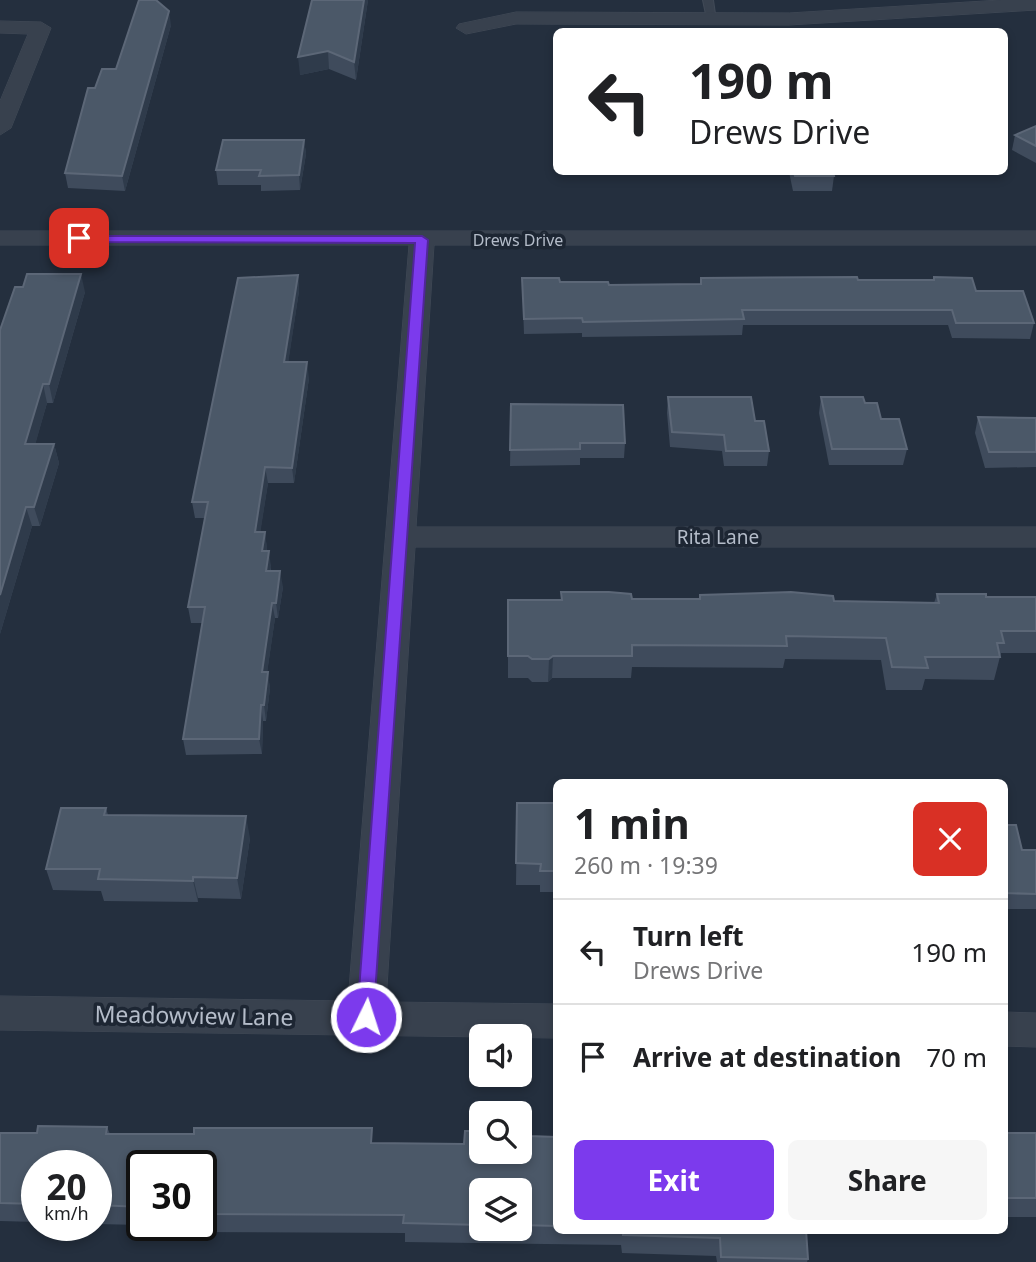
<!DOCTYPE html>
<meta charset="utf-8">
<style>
body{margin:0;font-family:"Noto Sans",sans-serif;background:#f6f6f6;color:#202124;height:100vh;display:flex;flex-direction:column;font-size:26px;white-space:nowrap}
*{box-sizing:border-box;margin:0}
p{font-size:23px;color:#757577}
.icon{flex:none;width:38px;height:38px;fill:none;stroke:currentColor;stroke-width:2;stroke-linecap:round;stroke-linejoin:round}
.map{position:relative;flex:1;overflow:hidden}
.sheet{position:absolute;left:553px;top:779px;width:455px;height:455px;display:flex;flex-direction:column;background:#fff;border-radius:10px;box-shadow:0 4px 10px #0003}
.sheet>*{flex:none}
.banner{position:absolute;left:553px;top:28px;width:455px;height:147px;border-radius:10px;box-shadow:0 4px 10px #0003;background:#fff;color:#202124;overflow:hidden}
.fabs{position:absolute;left:469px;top:1024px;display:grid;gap:14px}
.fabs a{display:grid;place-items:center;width:63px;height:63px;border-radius:10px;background:#fff;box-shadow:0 4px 10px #0003;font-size:35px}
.speed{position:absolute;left:21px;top:1150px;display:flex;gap:14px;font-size:35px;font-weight:700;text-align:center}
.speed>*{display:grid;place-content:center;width:91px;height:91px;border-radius:50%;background:#fff;box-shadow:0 4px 10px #0003;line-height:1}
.speed small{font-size:18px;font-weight:400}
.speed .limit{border:4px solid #111;border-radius:10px;background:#fff;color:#111}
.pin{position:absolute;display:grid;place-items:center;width:60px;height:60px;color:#fff;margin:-30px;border-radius:14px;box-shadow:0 4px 10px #0006}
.me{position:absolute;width:77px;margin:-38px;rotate:4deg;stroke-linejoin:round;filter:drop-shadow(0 0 5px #0008)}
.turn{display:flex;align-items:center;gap:24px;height:147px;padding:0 21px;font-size:32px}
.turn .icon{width:91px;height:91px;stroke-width:2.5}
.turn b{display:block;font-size:49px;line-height:60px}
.round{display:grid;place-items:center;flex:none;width:74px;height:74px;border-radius:10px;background:#f6f6f6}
.headline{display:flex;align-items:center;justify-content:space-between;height:119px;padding:0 21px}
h1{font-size:42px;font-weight:700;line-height:52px}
.action{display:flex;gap:14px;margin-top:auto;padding:14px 21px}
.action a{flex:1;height:80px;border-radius:10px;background:#7c3aed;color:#fff;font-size:28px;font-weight:700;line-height:80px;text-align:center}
.action a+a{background:#f6f6f6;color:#202124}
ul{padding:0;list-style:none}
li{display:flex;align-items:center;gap:21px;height:105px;padding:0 21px;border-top:2px solid #e0e0e0}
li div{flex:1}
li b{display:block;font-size:26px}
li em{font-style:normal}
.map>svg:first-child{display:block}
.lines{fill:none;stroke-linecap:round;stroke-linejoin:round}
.lane-casing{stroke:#414a57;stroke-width:2}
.street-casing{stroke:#414a57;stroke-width:1}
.lane{fill:#38414e;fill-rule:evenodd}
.street{fill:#38414e;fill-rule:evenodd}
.wall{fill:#3f4b5c;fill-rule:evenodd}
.shaded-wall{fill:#2f3b4b}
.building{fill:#4b5868;stroke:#5c6777;stroke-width:2}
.route{fill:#7c3aed;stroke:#51269a;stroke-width:2}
.labels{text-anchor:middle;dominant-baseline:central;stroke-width:7;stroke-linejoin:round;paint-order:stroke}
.far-street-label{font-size:16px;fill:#b4bcc9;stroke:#1d2633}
.street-label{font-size:19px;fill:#b4bcc9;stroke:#1d2633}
.near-street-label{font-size:23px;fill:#b4bcc9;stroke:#1d2633}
</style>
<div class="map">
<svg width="1036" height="1262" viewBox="0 0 1036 1262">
<rect width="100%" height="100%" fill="#242f3e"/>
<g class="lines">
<g class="lane-casing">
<polygon id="lane" points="703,0 713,0 716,21 707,19"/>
</g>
<g class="street-casing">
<g id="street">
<polygon points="1001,0 1036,0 1036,10 789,25 516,24 466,34 456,28 459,24 516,12 789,13"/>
<polygon points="0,21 41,22 51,28 11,128 0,135 0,101 28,34 0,33"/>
<polygon points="0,231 1036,231 1036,245 434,245 416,527 1036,527 1036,547 415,547 386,1002 556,1004 556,1038 0,1030 0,996 348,1001 409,245 0,245"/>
<polygon points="1004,1012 1036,1013 1036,1047 1004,1046"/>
</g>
</g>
<use href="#lane" class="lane"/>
<use href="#street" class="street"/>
</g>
<g class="wall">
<polygon points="312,0 368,0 356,80 329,69 300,75"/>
<polygon points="171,25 125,191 68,188 65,173 95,88 116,69"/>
<polygon points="1036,126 1036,163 1012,150 1015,135"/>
<polygon points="304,140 306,154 300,190 261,191 261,185 218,185 216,170"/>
<polygon points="789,172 833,172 834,176 832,191 793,191"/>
<polygon points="298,275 299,291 288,362 309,378 294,483 268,483 260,532 265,532 267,551 271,567 271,571 283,587 278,618 275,618 267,672 270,688 266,721 263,721 262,754 186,755 183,739 202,623 191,623 188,607 205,518 195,518 192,502"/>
<polygon points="934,277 976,291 1034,323 1030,339 952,338 948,325 743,325 742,335 582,337 582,333 524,334 522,278 560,282 609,285 700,284 701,278 933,280"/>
<polygon points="15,287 85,292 53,403 47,403 35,444 54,444 59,463 40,526 32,526 0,634"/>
<polygon points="668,397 755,421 769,451 767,466 724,466 722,451 670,447 667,413"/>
<polygon points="821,397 865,403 881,419 907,449 903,465 829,465 819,413"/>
<polygon points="511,404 625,443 624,458 580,458 580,465 510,466"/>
<polygon points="978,417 1036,418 1036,467 985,468 975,433"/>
<polygon points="937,594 1011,598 1036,597 1036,653 1001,653 994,680 925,679 922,690 886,690 881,660 785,659 783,668 632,667 631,678 552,678 548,682 532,682 528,678 508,678 508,600 632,599 934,603"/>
<polygon points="517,803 556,803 556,892 540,892 540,885 516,885"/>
<polygon points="106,808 108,815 250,838 241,899 198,898 198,902 104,901 101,891 53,890 46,869"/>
<polygon points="1004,825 1022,850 1036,850 1036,909 1004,909"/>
<path d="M107 1127 110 1134 374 1143 464 1144 529 1136 556 1137V1230H806L808 1259 807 1262H717L716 1256 622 1253 621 1245 405 1242V1233L188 1232 186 1226 145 1225H201V1166H142V1225L96 1224V1166H37V1222L0 1221V1133H37ZM481 1190H520V1228H481Z"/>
<rect x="1004" y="1133" width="32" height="84"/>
</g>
<g class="shaded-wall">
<polygon points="364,0 368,0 356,80 354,62"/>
<polygon points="169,11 171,25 125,191 122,176"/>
<polygon points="328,51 329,69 300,75 298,57"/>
<polygon points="304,140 306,154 300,190 299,175"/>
<polygon points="81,274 85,292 53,403 49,384"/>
<polygon points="298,275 299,291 286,378 284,362"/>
<polygon points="307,362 309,378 294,483 292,468"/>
<polygon points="43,384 47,403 30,463 25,444"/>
<polygon points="54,444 59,463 40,526 34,507"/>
<polygon points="265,467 268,483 258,548 255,532"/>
<polygon points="26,507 32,526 0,634 0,595"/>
<polygon points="265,532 267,548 264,567 262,551"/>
<polygon points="269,551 271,567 268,587 266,571"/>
<polygon points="280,571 283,587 278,618 276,603"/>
<polygon points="272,603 275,618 265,688 262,672"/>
<polygon points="553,656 552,678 548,682 549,659"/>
<polygon points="268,672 270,688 266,721 264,705"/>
<polygon points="261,705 263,721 262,754 259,739"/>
<polygon points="246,816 250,838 241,899 237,878"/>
<polygon points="193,877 198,898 198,902 193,881"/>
</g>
<g class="building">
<polygon points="139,0 156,0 169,11 122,176 65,173 88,88 95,88 102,69 116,69"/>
<polygon points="312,0 364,0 354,62 328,51 298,57"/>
<polygon points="1036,126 1036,146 1015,135"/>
<polygon points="223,140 304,140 299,175 259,176 261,170 216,170"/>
<polygon points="794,172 833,172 834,176 795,176"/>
<polygon points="27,274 81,274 49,384 43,384 25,444 54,444 34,507 26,507 0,595 0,330 15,287 23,287"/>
<polygon points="298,275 284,362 307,362 292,468 265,467 255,532 265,532 262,551 269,551 266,571 280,571 276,603 272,603 262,672 268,672 264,705 261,705 259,739 183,739 205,607 188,607 208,502 192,502 238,278"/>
<polygon points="857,277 858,280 934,280 934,277 972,278 976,291 1023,291 1034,323 956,323 952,310 742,310 744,319 583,322 582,318 524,319 522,278 559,278 560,282 608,282 609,285 701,284 701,278"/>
<polygon points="668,397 751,397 755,421 764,421 769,451 726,451 724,435 672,432"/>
<polygon points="821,397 863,397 865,403 877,403 881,419 899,419 907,449 832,449"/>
<polygon points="511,404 623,405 625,443 580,443 580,449 510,450"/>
<polygon points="978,417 1036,418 1036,452 989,452"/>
<polygon points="561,592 609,592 631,594 632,599 700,599 700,595 791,592 833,596 834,601 939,603 937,594 986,594 986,597 1036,597 1036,631 1001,631 1004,643 997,643 1000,657 925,657 928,668 892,667 886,638 786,636 787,646 632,645 632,656 553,656 549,659 532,659 528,656 508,656 508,600 562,600"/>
<polygon points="517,803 556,803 556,871 540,871 541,864 516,863"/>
<polygon points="61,808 106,808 104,815 246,816 237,878 193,877 193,881 98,879 100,869 46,869"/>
<polygon points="1004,825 1016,825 1022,850 1036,850 1036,894 1004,893"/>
<polygon points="38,1126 107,1127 106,1134 194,1134 194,1128 372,1128 371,1143 464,1144 465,1131 481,1131 481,1152 520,1152 520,1132 529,1132 529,1136 556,1137 556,1226 520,1225 520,1190 481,1190 481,1225 403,1223 404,1215 201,1214 201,1166 142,1166 142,1207 96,1205 96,1166 37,1166 37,1204 0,1203 0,1133 37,1133"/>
<rect x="1004" y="1133" width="32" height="65"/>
<polygon points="623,1230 806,1230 808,1259 721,1257 720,1238 623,1235"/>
</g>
<polygon class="route" points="75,236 422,236 428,240 373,1023 366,1026 360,1023 357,1017 415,243 79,242 75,241"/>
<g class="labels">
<g class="far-street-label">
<text x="518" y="240">Drews Drive</text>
</g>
<g class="street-label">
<text x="718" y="537">Rita Lane</text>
</g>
<g class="near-street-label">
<text transform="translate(194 1015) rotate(1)">Meadowview Lane</text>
</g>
</g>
</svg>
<div class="fabs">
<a><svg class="icon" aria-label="sound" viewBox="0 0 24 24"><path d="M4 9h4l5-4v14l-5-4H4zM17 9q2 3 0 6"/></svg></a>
<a><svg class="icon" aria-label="search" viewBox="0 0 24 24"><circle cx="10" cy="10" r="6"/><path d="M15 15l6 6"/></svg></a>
<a><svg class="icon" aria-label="layers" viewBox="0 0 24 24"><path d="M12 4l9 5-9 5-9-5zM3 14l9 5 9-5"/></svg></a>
</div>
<div class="speed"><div>20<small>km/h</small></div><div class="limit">30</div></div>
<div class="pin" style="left:79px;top:238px;background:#d93025"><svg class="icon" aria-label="arrive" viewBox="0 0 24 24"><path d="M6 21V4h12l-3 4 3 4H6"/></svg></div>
<svg class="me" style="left:366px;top:1017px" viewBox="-20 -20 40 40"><circle r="17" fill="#7c3aed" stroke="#fff" stroke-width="3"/><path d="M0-11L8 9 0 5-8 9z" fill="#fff"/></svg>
<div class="banner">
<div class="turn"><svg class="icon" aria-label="left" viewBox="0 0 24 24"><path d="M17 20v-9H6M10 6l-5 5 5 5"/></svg><div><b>190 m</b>Drews Drive</div></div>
</div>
<section class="sheet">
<div class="headline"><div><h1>1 min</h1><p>260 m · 19:39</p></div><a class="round" style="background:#d93025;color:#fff"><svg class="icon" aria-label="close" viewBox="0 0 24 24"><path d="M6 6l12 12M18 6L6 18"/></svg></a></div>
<ul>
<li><svg class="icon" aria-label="left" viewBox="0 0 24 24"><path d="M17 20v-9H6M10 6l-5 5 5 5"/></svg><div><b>Turn left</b><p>Drews Drive</p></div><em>190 m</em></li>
<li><svg class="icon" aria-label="arrive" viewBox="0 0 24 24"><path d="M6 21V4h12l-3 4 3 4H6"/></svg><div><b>Arrive at destination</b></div><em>70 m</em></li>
</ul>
<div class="action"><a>Exit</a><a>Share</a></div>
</section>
</div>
